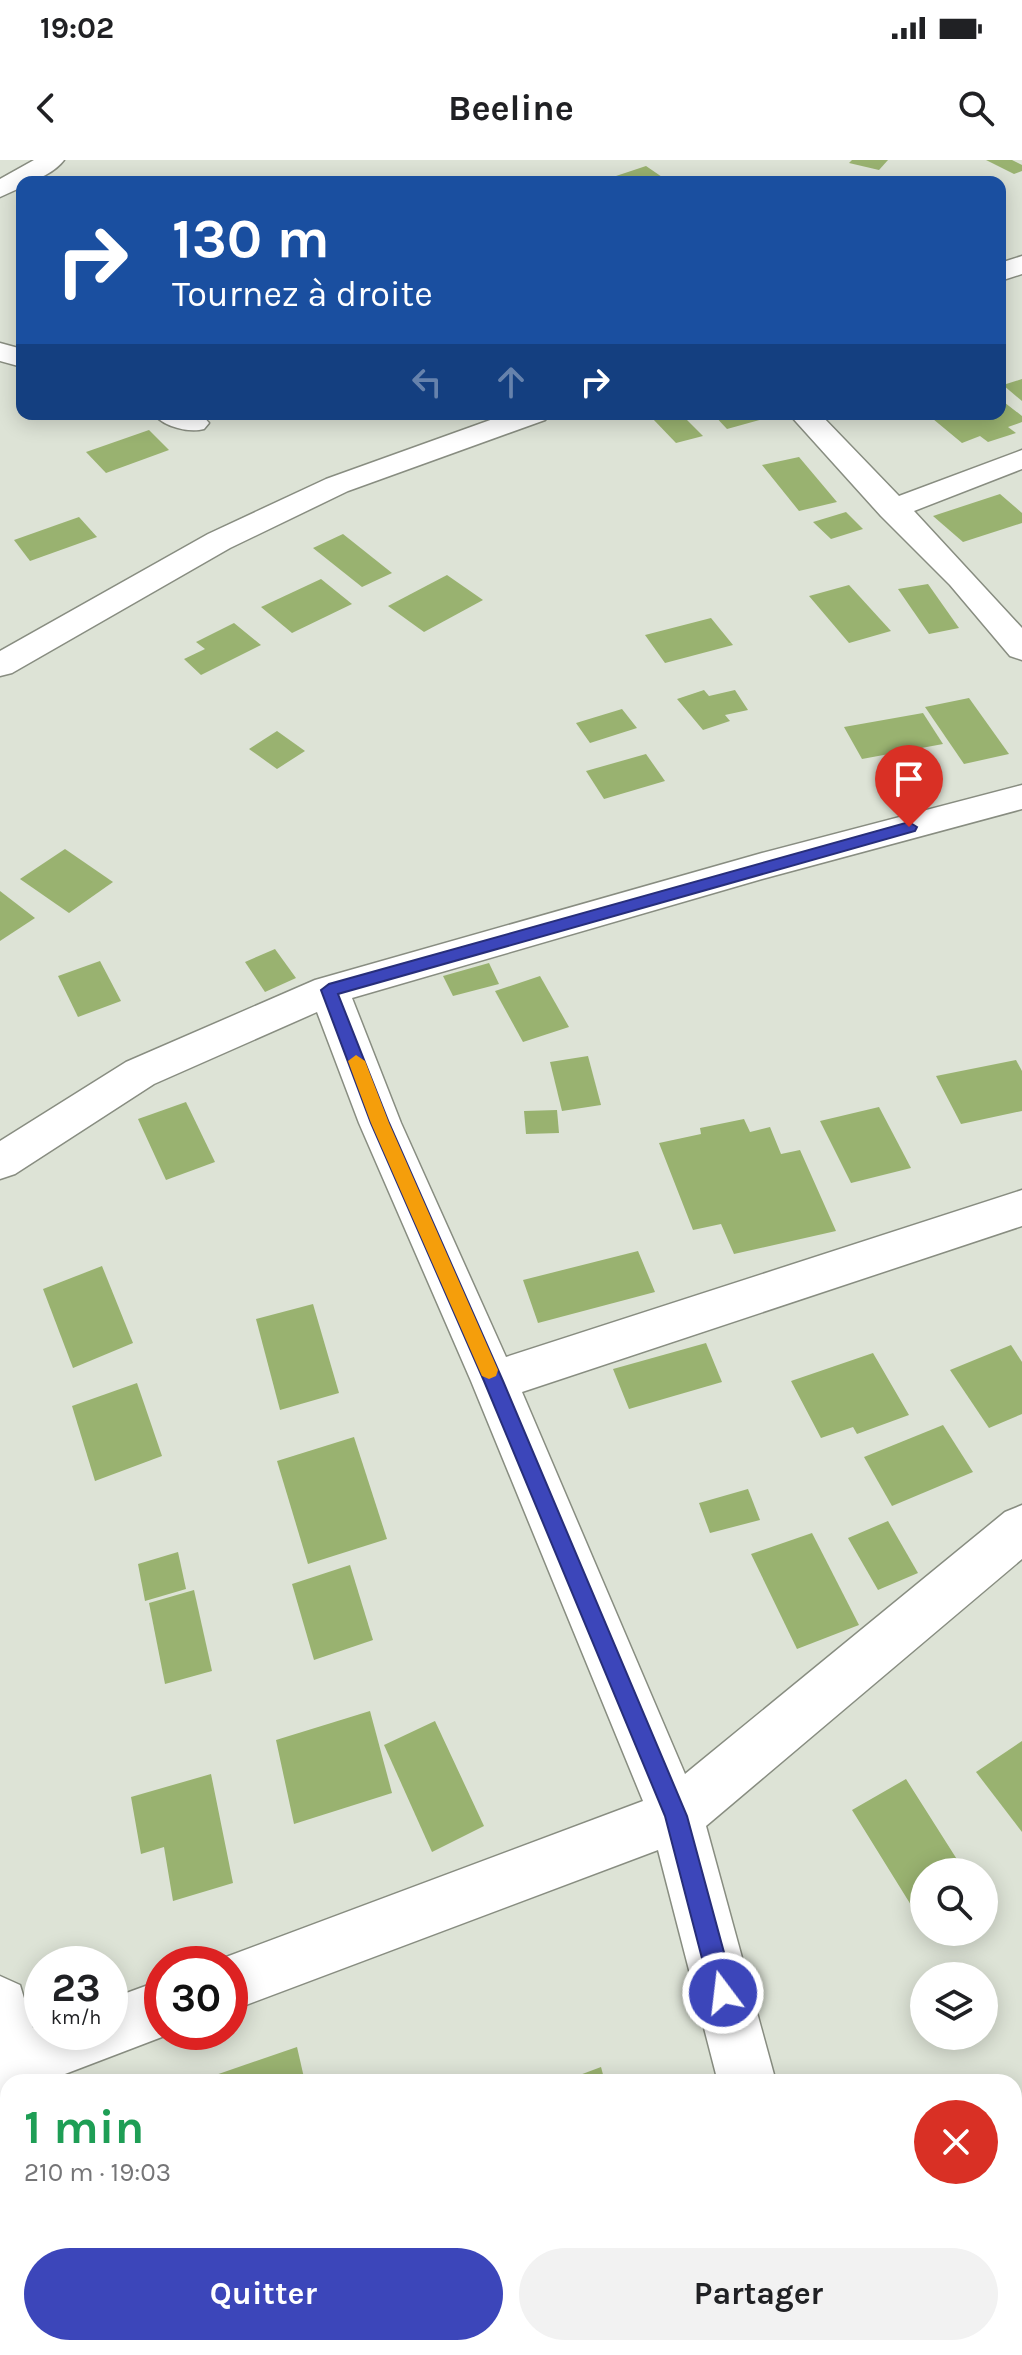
<!DOCTYPE html>
<html lang="fr">
<meta charset="utf-8">
<style>
body{margin:0;font-family:Karla,sans-serif;background:#f2f2f2;color:#202124;height:100vh;display:flex;flex-direction:column;font-size:30px;white-space:nowrap}
*{box-sizing:border-box;margin:0}
p{font-size:26px;color:#757577}
.icon{flex:none;width:44px;height:44px;fill:none;stroke:currentColor;stroke-width:2;stroke-linecap:round;stroke-linejoin:round}
.map{position:relative;flex:1;overflow:hidden}
.side{position:absolute;left:0px;top:1914px;width:1022px;height:282px;display:flex;flex-direction:column;background:#fff;border-radius:24px 24px 0 0;box-shadow:0 4px 20px #0003}
.side>*{flex:none}
.banner{position:absolute;left:16px;top:16px;width:990px;height:244px;border-radius:16px;box-shadow:0 4px 20px #0003;background:#1a4fa0;color:#fff;overflow:hidden}
.fabs{position:absolute;left:910px;top:1698px;display:grid;gap:16px}
.fabs a{display:grid;place-items:center;width:88px;height:88px;border-radius:50%;background:#fff;box-shadow:0 4px 20px #0003;font-size:40px}
.speed{position:absolute;left:24px;top:1786px;display:flex;gap:16px;font-size:40px;font-weight:700;text-align:center}
.speed>*{display:grid;place-content:center;width:104px;height:104px;border-radius:50%;background:#fff;box-shadow:0 4px 20px #0003;line-height:1}
.speed small{font-size:20px;font-weight:400}
.speed .limit{border:12px solid #d22;background:#fff;color:#111}
.pin{position:absolute;display:grid;place-items:center;width:68px;height:68px;color:#fff;margin:-82px -34px;border-radius:50% 50% 50% 0;rotate:-45deg;box-shadow:0 0 8px #0007}
.pin .icon{rotate:45deg}
.me{position:absolute;width:88px;margin:-44px;rotate:345deg;stroke-linejoin:round;filter:drop-shadow(0 0 6px #0008)}
.turn{display:flex;align-items:center;gap:28px;height:168px;padding:0 24px;font-size:36px}
.turn .icon{width:104px;height:104px;stroke-width:2.5}
.turn b{display:block;font-size:56px;line-height:68px}
.lanes{display:flex;align-items:center;height:76px;padding:0 24px;background:#0003;justify-content:center;gap:40px;direction:ltr}
.lanes .off{opacity:.35}
.round{display:grid;place-items:center;flex:none;width:84px;height:84px;border-radius:42px;background:#f2f2f2}
.head{display:flex;align-items:center;justify-content:space-between;height:136px;padding:0 24px}
h1{font-size:48px;font-weight:700;line-height:60px;color:#1e9e55}
.cta{display:flex;gap:16px;margin-top:auto;padding:16px 24px}
.cta a{flex:1;height:92px;border-radius:48px;background:#3c46ba;color:#fff;font-size:32px;font-weight:700;line-height:92px;text-align:center}
.cta a+a{background:#f2f2f2;color:#202124}
.status{display:flex;justify-content:space-between;align-items:center;height:56px;padding:0 40px;background:#fff;direction:ltr}
.status svg{height:22px;fill:currentColor}
header{display:flex;justify-content:space-between;align-items:center;height:104px;padding:0 24px;background:#fff;font-size:36px;font-weight:700}
.map>svg:first-child{display:block}
.building{fill:#99b270}
.lines{fill:none;stroke-linecap:round;stroke-linejoin:round}
.minor-casing{stroke:#888d81;stroke-width:3}
.minor{fill:#fff;fill-rule:evenodd}
.route{fill:#3c46ba;stroke:#272e79;stroke-width:2}
.slow{fill:#f59e0b}
</style>
<div class="status"><b>19:02</b><svg viewBox="0 0 49 12"><path d="M0 12V9h3v3zM5 12V6h3v6zM10 12V3h3v9zM15 12V0h3v12zM26 1h20v11H26zM47 4h2v5h-2z"/></svg></div>
<header><svg class="icon" aria-label="back" viewBox="0 0 24 24"><path d="M15 5l-7 7 7 7"/></svg>Beeline<svg class="icon" aria-label="search" viewBox="0 0 24 24"><circle cx="10" cy="10" r="6"/><path d="M15 15l6 6"/></svg></header>
<div class="map">
<svg width="1022" height="2195" viewBox="0 0 1022 2195">
<rect width="100%" height="100%" fill="#dde3d6"/>
<g class="building">
<polygon points="852,0 888,0 879,10 849,3"/>
<polygon points="986,0 1012,0 1022,5 1022,11 1014,14"/>
<polygon points="646,6 665,19 656,22 604,20"/>
<polygon points="1022,219 1022,241 1003,225"/>
<polygon points="1000,239 1022,256 1022,262 1008,267 1016,273 988,282 980,276 962,283 927,254 1000,254"/>
<polygon points="664,254 681,254 703,276 676,283 652,258"/>
<polygon points="713,254 778,254 778,255 727,269"/>
<polygon points="149,270 169,290 106,313 86,292"/>
<polygon points="799,297 837,342 799,351 762,305"/>
<polygon points="1000,334 1022,353 1022,363 963,382 933,356"/>
<polygon points="846,352 863,369 831,379 813,362"/>
<polygon points="79,357 97,377 30,401 14,380"/>
<polygon points="343,374 392,413 362,427 313,388"/>
<polygon points="447,415 483,440 424,472 388,446"/>
<polygon points="321,419 352,444 292,473 261,447"/>
<polygon points="928,424 959,468 929,474 898,429"/>
<polygon points="849,425 891,471 849,483 809,436"/>
<polygon points="711,458 733,485 665,503 645,475"/>
<polygon points="234,463 261,485 201,515 184,499 205,489 196,482"/>
<polygon points="704,530 709,536 735,530 748,550 725,555 730,561 703,570 677,539"/>
<polygon points="969,538 1009,594 964,604 925,547"/>
<polygon points="622,549 637,568 590,583 576,563"/>
<polygon points="923,553 943,584 862,599 844,567"/>
<polygon points="277,571 305,591 277,609 249,589"/>
<polygon points="646,594 665,621 604,639 586,611"/>
<polygon points="65,689 113,722 69,753 20,719"/>
<polygon points="0,731 35,758 0,781"/>
<polygon points="275,789 296,818 265,832 245,802"/>
<polygon points="100,801 121,841 78,857 58,816"/>
<polygon points="489,803 499,824 453,836 443,816"/>
<polygon points="540,816 569,867 523,882 495,831"/>
<polygon points="588,896 601,945 562,951 550,902"/>
<polygon points="1016,900 1022,911 1022,951 961,964 936,916"/>
<polygon points="186,942 215,1002 166,1020 138,959"/>
<polygon points="879,947 911,1008 851,1023 820,961"/>
<polygon points="557,950 559,973 526,974 524,951"/>
<polygon points="744,959 750,972 770,967 781,994 800,990 836,1071 734,1094 721,1064 693,1070 659,983 701,974 700,968"/>
<polygon points="638,1091 655,1132 538,1163 523,1120"/>
<polygon points="102,1106 133,1183 73,1208 43,1129"/>
<polygon points="313,1144 339,1233 280,1250 256,1159"/>
<polygon points="706,1183 722,1222 629,1249 613,1209"/>
<polygon points="1011,1185 1022,1202 1022,1254 989,1268 950,1210"/>
<polygon points="873,1193 909,1255 857,1274 853,1267 821,1278 791,1221"/>
<polygon points="137,1223 162,1296 95,1321 72,1246"/>
<polygon points="943,1265 973,1312 892,1346 864,1297"/>
<polygon points="354,1277 387,1379 308,1404 277,1301"/>
<polygon points="748,1329 760,1360 710,1373 699,1343"/>
<polygon points="888,1361 918,1413 878,1430 848,1378"/>
<polygon points="812,1373 859,1465 797,1489 751,1394"/>
<polygon points="178,1392 186,1429 145,1441 138,1404"/>
<polygon points="350,1405 373,1480 314,1500 292,1424"/>
<polygon points="194,1430 212,1511 165,1524 149,1443"/>
<polygon points="370,1551 392,1633 294,1664 276,1580"/>
<polygon points="435,1561 484,1666 432,1692 384,1585"/>
<polygon points="1022,1581 1022,1672 976,1612"/>
<polygon points="211,1614 233,1723 173,1741 164,1687 141,1694 131,1637"/>
<polygon points="906,1619 965,1712 924,1712 924,1766 852,1650"/>
<polygon points="297,1887 305,1922 205,1922 204,1919"/>
<polygon points="601,1907 605,1922 561,1922"/>
<polygon points="1022,2058 1022,2195 958,2195 956,2188 1014,2188 1014,2060"/>
<polygon points="217,2188 310,2188 311,2195 219,2195"/>
<polygon points="318,2188 417,2188 419,2195 320,2195"/>
<polygon points="530,2188 643,2188 645,2195 532,2195"/>
</g>
<g class="lines">
<g class="minor-casing">
<g id="minor">
<path d="M34 0H64C56 11 36 22 22 22V27L0 37V19Z"/>
<polygon points="1022,96 1022,114 1000,121 1000,103"/>
<polygon points="0,183 22,189 22,207 0,201"/>
<path d="M154 254C171 254 198 248 209 263L204 269C189 273 164 267 154 254Z"/>
<polygon points="507,254 550,254 545,260 348,331 230,388 12,513 0,516 0,491 208,374 326,319"/>
<polygon points="789,254 820,254 899,336 1022,290 1022,309 914,351 1022,468 1022,500 1010,496 950,425 881,356"/>
<polygon points="1022,625 1022,649 762,719 352,838 401,963 506,1197 1022,1030 1022,1066 522,1232 685,1614 1005,1352 1022,1345 1022,1399 706,1666 776,1922 718,1922 658,1690 230,1851 230,1804 210,1803 643,1641 471,1221 359,963 317,852 154,924 15,1014 0,1019 0,981 126,902 315,820 762,693"/>
<polygon points="0,1816 20,1825 33,1868 42,1864 42,1872 110,1872 110,1839 162,1820 162,1872 175,1872 44,1922 8,1922 8,1948 0,1945"/>
<polygon points="25,2188 89,2188 90,2195 26,2195"/>
<polygon points="816,2188 880,2188 882,2195 818,2195"/>
</g>
</g>
<use href="#minor" class="minor"/>
</g>
<polygon class="route" points="909,662 917,667 915,671 338,834 389,963 503,1221 687,1656 735,1833 731,1842 723,1845 715,1842 711,1833 665,1656 484,1221 371,963 321,830 329,824"/>
<polygon class="slow" points="356,895 365,901 389,963 498,1210 496,1216 489,1219 482,1216 371,963 348,901"/>
</svg>
<div class="fabs">
<a><svg class="icon" aria-label="search" viewBox="0 0 24 24"><circle cx="10" cy="10" r="6"/><path d="M15 15l6 6"/></svg></a>
<a><svg class="icon" aria-label="layers" viewBox="0 0 24 24"><path d="M12 4l9 5-9 5-9-5zM3 14l9 5 9-5"/></svg></a>
</div>
<div class="speed"><div>23<small>km/h</small></div><div class="limit">30</div></div>
<div class="pin" style="left:909px;top:667px;background:#d93025"><svg class="icon" aria-label="arrive" viewBox="0 0 24 24"><path d="M6 21V4h12l-3 4 3 4H6"/></svg></div>
<svg class="me" style="left:723px;top:1833px" viewBox="-20 -20 40 40"><circle r="17" fill="#3c46ba" stroke="#fff" stroke-width="3"/><path d="M0-11L8 9 0 5-8 9z" fill="#fff"/></svg>
<div class="banner">
<div class="turn"><svg class="icon" aria-label="right" viewBox="0 0 24 24"><path d="M7 20v-9h11M14 6l5 5-5 5"/></svg><div><b>130 m</b>Tournez à droite</div></div>
<div class="lanes"><svg class="icon off" aria-label="left" viewBox="0 0 24 24"><path d="M17 20v-9H6M10 6l-5 5 5 5"/></svg><svg class="icon off" aria-label="ahead" viewBox="0 0 24 24"><path d="M12 20V5M6 11l6-6 6 6"/></svg><svg class="icon" aria-label="right" viewBox="0 0 24 24"><path d="M7 20v-9h11M14 6l5 5-5 5"/></svg></div>
</div>
<section class="side">
<div class="head"><div><h1>1 min</h1><p>210 m · 19:03</p></div><a class="round" style="background:#d93025;color:#fff"><svg class="icon" aria-label="close" viewBox="0 0 24 24"><path d="M6 6l12 12M18 6L6 18"/></svg></a></div>
<div class="cta"><a>Quitter</a><a>Partager</a></div>
</section>
</div>
